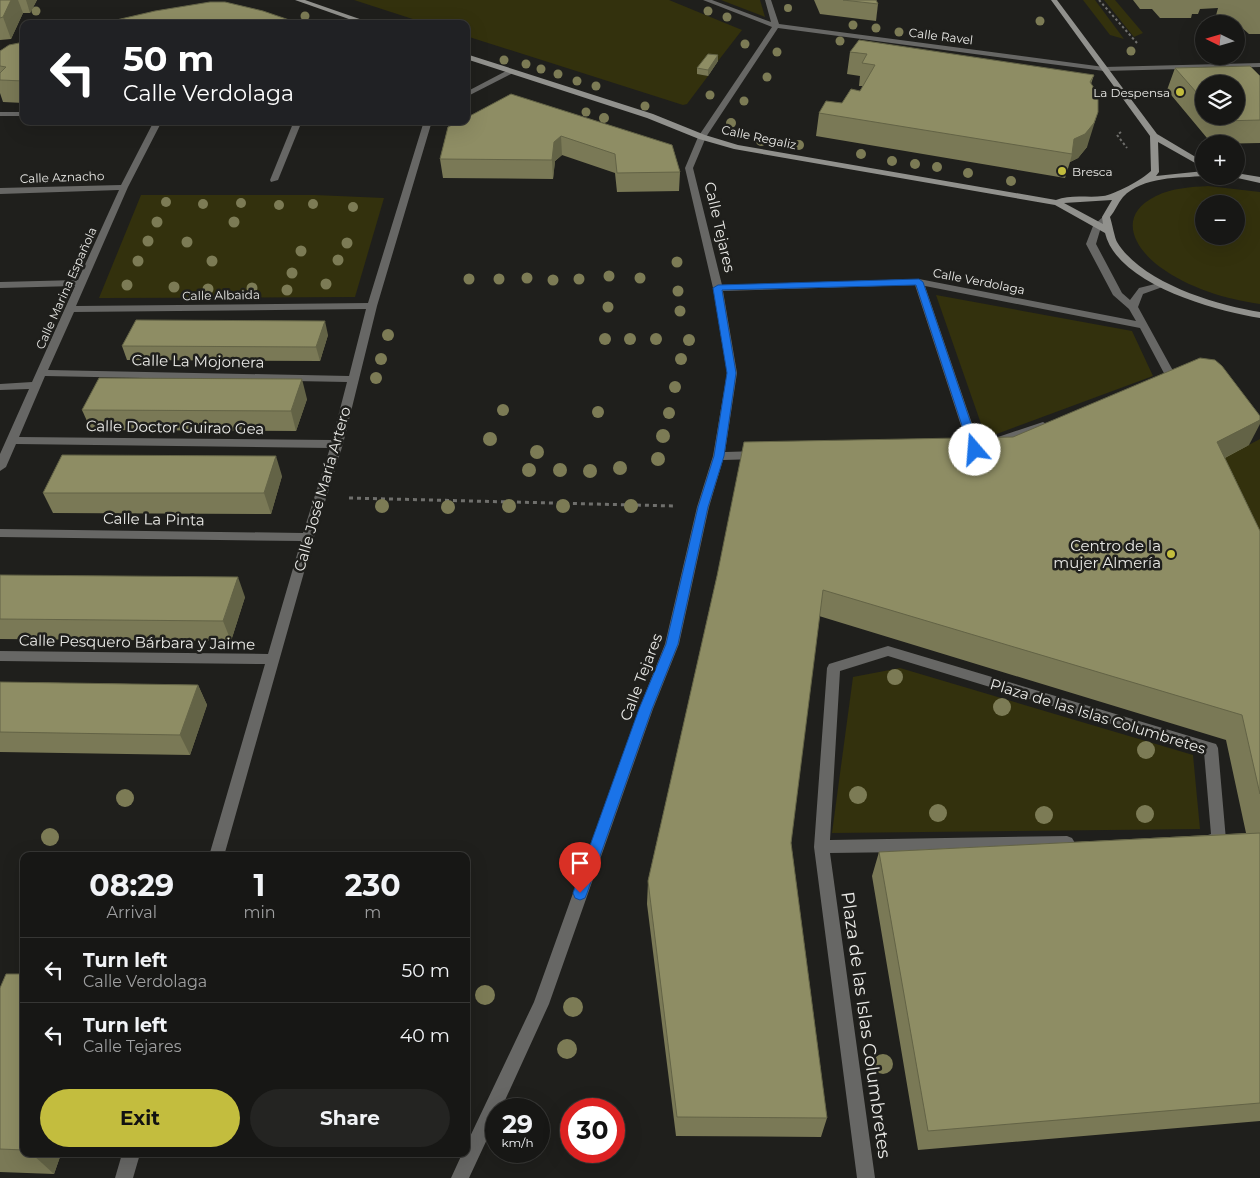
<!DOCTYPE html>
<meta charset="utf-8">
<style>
body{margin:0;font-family:Montserrat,sans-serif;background:#242422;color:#f1f3f6;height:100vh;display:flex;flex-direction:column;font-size:19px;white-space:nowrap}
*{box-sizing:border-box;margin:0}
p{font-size:16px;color:#9e9fa0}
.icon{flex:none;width:28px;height:28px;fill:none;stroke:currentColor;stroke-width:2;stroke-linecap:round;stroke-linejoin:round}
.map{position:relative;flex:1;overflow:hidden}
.details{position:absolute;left:20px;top:852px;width:450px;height:305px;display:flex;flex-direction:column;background:#171715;border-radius:10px;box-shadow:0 5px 20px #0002,0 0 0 1px #363634}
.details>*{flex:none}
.guide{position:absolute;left:20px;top:20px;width:450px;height:105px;border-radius:10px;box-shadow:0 5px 20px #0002,0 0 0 1px #363634;background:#202124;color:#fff;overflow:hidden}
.needle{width:32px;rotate:275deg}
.tools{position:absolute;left:1195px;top:15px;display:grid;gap:10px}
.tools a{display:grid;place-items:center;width:50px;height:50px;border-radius:50%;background:#171715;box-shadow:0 5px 20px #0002,0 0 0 1px #363634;font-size:25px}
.speed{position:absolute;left:485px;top:1098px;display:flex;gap:10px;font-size:25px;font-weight:700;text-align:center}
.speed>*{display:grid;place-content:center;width:65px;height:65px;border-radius:50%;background:#171715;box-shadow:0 5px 20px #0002,0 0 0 1px #363634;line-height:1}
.speed small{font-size:12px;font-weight:400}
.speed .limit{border:8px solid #d22;background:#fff;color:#111}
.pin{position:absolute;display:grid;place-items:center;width:42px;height:42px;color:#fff;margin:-51px -21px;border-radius:50% 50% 50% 0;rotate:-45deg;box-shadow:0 0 5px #0007}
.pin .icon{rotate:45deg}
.me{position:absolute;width:55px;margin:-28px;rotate:342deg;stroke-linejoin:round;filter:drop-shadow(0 0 4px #0008)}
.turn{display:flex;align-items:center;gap:18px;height:105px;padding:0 20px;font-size:22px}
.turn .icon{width:65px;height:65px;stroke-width:2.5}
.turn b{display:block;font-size:35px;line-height:42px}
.eta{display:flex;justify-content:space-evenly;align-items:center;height:85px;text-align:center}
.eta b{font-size:30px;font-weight:700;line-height:35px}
.cta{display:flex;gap:10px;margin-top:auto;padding:10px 20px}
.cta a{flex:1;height:58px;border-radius:30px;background:#c3bd3e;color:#111;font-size:20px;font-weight:700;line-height:58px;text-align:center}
.cta a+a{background:#242422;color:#f1f3f6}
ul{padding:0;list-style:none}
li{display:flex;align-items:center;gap:15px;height:65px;padding:0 20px;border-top:1px solid #363634}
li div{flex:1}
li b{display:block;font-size:19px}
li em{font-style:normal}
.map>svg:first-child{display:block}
.green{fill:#33310d;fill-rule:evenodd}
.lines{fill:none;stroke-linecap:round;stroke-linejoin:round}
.path-far1{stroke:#6f6f6c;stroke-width:2;stroke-dasharray:2.5 2.5;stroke-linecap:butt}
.path{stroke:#6f6f6c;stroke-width:3;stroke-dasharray:4 4;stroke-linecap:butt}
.street{fill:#676765;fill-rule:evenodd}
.secondary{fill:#91918d;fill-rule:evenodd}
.tree{fill:#7c7b55}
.wall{fill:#7a7956;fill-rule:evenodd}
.shaded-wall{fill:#636346}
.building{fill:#8e8d64;stroke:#636346}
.route{fill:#1a73e8;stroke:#114b97}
.poi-dot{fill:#c3bd3e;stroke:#1f1f1c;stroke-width:2}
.labels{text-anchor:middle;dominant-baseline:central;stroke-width:5;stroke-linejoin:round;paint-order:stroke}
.far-street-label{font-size:12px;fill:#e9e9e6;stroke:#1f1f1c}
.far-poi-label{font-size:12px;fill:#e9e9e6;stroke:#1f1f1c;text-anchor:end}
.street-label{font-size:15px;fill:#e9e9e6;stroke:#1f1f1c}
.poi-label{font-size:15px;fill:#e9e9e6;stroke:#1f1f1c;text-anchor:end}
.near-street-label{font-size:18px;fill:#e9e9e6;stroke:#1f1f1c}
</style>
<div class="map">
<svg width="1260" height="1178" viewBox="0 0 1260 1178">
<rect width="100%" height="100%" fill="#1f1f1c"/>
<g class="green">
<polygon points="354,0 669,0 742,30 718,61 707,60 698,74 708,76 687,104 683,105 466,36 466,24 428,24"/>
<polygon points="721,0 760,0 765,17"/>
<polygon points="1083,0 1095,0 1124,39 1110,35"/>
<polygon points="1104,0 1115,0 1143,33 1134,37"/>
<path d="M1208 186 1260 192V304C1225 299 1189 288 1160 267 1133 247 1117 215 1156 196 1172 188 1191 187 1208 186ZM1204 204H1236V236H1204Z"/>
<polygon points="141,195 315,195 384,198 355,297 99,298"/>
<polygon points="936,295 1132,331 1153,376 986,438"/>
<polygon points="1260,439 1260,587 1205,468"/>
<polygon points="900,668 1193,755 1200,829 832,833 853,677"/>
</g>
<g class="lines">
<g class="path-far1">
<polyline points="1099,0 1137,43"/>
<polyline points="1121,132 1117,135 1127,148"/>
</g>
<polyline class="path" points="349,498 675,506"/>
<g class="street">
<polygon points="703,0 712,0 771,22 765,0 771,0 779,24 1104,67 1260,63 1260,67 1104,71 778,28 706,137 693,168 722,285 919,279 1136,321 1129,309 1113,295 1086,244 1093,226 1106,214 1110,217 1101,227 1096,244 1122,293 1130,300 1139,288 1163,282 1168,285 1143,294 1138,307 1177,378 1169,383 1161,383 1160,381 1166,377 1140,328 925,286 981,450 975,454 969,450 915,285 723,291 737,373 725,452 758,451 764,455 758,459 723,460 709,507 679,644 653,709 549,1004 501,1109 496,1109 496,1120 469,1178 451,1178 462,1154 466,1154 466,1145 534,1002 639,709 665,644 697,507 713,456 727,373 713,288 685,168 698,137 772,27"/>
<polygon points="508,70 515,72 466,97 466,92"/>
<rect x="0" y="112" width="24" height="4"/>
<path d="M154 121H162L128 187 76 306 368 303 424 121H432L377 306 343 444 314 537 224 856H209L265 664 0 661V651L268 654 301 541 0 537V529L303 533 330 448 16 444 6 467 0 471V454L29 389 0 390V384L32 382 75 286 0 288V282L78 280 119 190 0 194V188L121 185ZM366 309 349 376 48 370 74 312ZM45 376 347 382 332 440 19 437Z"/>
<polygon points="294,121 302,121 278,180 271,182 270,180"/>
<polygon points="1043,422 1048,425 1047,427 996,446 990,442 992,439"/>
<polygon points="888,646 1216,744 1218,748 1226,840 1224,845 1210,848 1205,846 1203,841 1205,836 1211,834 1204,752 888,656 840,671 830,840 1067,836 1072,838 1075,843 1072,848 1067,850 830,853 875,1178 857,1178 814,847 827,668 829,664"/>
<polygon points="122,1154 140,1154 133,1178 115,1178"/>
</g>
<g class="secondary">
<polygon points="295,0 305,0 374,24 363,24"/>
<path d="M1051 0H1057L1157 134 1204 162V168L1158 142 1159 172 1156 176 1204 171 1205 176C1179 178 1143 176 1123 197 1118 203 1115 211 1110 217 1112 223 1115 239 1117 242 1142 283 1216 305 1260 312V318C1215 311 1117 284 1105 233L1055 205 734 149 699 139 647 118 466 59V54L653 114 705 135 738 145 1056 200C1070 194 1088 198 1103 196 1114 195 1143 179 1151 171L1150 136ZM1112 200 1102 217 1103 224 1064 203Z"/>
<polygon points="1236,173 1260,177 1260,183 1233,177 1236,176"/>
</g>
</g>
<g class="tree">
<circle cx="788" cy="8" r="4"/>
<circle cx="36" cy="11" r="4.5"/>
<circle cx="708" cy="11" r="4.5"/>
<circle cx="305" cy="16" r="4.5"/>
<circle cx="727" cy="17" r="4.5"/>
<circle cx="1040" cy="21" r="4.5"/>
<circle cx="853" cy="25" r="4.5"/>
<circle cx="876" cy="28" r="4.5"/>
<circle cx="899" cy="32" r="4.5"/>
<circle cx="840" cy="41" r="4.5"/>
<circle cx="745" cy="44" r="4.5"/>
<circle cx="1131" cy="51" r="4.5"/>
<circle cx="777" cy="52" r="4.5"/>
<circle cx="504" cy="60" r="4.5"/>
<circle cx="526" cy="64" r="4.5"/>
<circle cx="541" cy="69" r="4.5"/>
<circle cx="558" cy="74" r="4.5"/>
<circle cx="767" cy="77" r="4.5"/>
<circle cx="577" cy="81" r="4.5"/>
<circle cx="596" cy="86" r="4.5"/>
<circle cx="710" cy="95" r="4.5"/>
<circle cx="744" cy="101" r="4.5"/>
<circle cx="645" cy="106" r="4.5"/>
<circle cx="586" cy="112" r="4.5"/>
<circle cx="604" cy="118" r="5"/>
<circle cx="731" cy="123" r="5"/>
<circle cx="761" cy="141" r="5"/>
<circle cx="799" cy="145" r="5"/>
<circle cx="861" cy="154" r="5"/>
<circle cx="892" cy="161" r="5"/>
<circle cx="915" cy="164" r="5"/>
<circle cx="937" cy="167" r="5"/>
<circle cx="968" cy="173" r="5"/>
<circle cx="1011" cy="181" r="5"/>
<circle cx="166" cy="202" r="5"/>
<circle cx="241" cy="203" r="5"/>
<circle cx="203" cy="204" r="5"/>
<circle cx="313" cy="204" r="5"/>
<circle cx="279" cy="205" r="5"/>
<circle cx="353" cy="207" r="5"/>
<circle cx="157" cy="222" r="5.5"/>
<circle cx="234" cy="222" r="5.5"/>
<circle cx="148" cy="241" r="5.5"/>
<circle cx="187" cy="242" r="5.5"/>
<circle cx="347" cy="243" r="5.5"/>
<circle cx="301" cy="251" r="5.5"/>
<circle cx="338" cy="260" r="5.5"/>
<circle cx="138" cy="261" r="5.5"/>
<circle cx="212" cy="261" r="5.5"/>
<circle cx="677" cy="262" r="5.5"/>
<circle cx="292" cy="273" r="5.5"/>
<circle cx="609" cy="276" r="5.5"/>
<circle cx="527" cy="278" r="5.5"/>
<circle cx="640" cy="278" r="5.5"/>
<circle cx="469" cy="279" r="5.5"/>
<circle cx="499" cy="279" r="5.5"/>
<circle cx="579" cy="279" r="5.5"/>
<circle cx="553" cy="280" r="5.5"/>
<circle cx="326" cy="284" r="5.5"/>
<circle cx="127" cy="285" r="5.5"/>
<circle cx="174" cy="287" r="5.5"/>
<circle cx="252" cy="288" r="5.5"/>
<circle cx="208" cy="289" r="5.5"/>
<circle cx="287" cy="290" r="5.5"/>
<circle cx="678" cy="291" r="5.5"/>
<circle cx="608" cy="307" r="5.5"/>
<circle cx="680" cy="311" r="5.5"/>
<circle cx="388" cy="335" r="6"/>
<circle cx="605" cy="339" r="6"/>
<circle cx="630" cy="339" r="6"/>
<circle cx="656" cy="339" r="6"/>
<circle cx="689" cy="340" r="6"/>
<circle cx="381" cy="359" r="6"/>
<circle cx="681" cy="359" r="6"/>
<circle cx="376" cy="378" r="6"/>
<circle cx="675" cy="387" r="6"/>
<circle cx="503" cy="410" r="6"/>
<circle cx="598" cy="412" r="6"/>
<circle cx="669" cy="413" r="6"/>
<circle cx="663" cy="436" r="7"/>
<circle cx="490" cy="439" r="7"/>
<circle cx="537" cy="452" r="7"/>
<circle cx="658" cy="459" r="7"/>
<circle cx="620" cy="468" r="7"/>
<circle cx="529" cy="470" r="7"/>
<circle cx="560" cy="470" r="7"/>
<circle cx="590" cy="471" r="7"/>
<circle cx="382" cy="506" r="7"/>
<circle cx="509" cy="506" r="7"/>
<circle cx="563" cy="506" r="7"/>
<circle cx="631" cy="506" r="7"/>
<circle cx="448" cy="507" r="7"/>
<circle cx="895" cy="677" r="8"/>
<circle cx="1002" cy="707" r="9"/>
<circle cx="1146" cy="750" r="9"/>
<circle cx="858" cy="795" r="9"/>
<circle cx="125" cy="798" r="9"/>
<circle cx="938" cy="813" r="9"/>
<circle cx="1145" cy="814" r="9"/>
<circle cx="1044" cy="815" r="9"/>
<circle cx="50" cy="837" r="9"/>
<circle cx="485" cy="995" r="10"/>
<circle cx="573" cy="1007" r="10"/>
<circle cx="567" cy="1049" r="10"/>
<circle cx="883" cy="1064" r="10"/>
</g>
<g class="wall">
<polygon points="0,0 37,0 30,13 23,13 11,39 0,40"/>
<polygon points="814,0 876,0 878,4 876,21 820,14"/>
<polygon points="1133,0 1260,0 1260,34 1249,34 1239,25 1236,25 1236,24 1220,24 1215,19 1218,8 1200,9 1198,14 1192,14 1191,18 1160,18 1152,9 1140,9"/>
<polygon points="24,42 24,103 3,102 0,93 0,51"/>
<polygon points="850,52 1094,75 1091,84 1087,147 1078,158 1070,162 1065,178 816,136 819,113 842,103 860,91 863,86 859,86 860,76 847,74"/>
<polygon points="718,55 718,61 708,76 697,74 697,68"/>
<path d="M1175 68 1260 76V143L1212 144 1167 90ZM1204 84 1236 116H1204Z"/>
<polygon points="448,127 672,145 680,172 679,191 617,192 615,173 562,155 555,161 553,179 443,178 440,159"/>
<polygon points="328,335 320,361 127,360 122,346"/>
<polygon points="307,399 296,431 91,430 82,410"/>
<polygon points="1249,445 1225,458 1260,531 1260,1121 918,1150 872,876 879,852 1246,833 1226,740 819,616 791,843 827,1118 821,1137 676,1136 647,904 648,881 717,576"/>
<polygon points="282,476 271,514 53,513 43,493"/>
<polygon points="0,575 245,597 231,641 0,639"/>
<polygon points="0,682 198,685 207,705 190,755 0,752"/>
<polygon points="24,974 24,1154 61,1154 54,1174 0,1172 0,988"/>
</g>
<g class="shaded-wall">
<polygon points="11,0 18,0 23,13 11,39 3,17"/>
<polygon points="26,0 37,0 30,13"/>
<polygon points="718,55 718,61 708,76 708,70"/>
<polygon points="1098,112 1087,147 1078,158 1070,162 1072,154 1074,139"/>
<polygon points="561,136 562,155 555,161 553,179 552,160 554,142"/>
<polygon points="325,321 328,335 320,361 316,347"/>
<polygon points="302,379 307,399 296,431 291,411"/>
<polygon points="1260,420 1260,424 1249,445 1205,468 1217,442"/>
<polygon points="276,456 282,476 271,514 264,493"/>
<polygon points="238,577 245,597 231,641 223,621"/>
<polygon points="198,685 207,705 190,755 180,735"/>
<polygon points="32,1154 61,1154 54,1174"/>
</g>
<g class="building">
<polygon points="0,0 11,0 3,17 0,18"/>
<polygon points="843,0 876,0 878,4"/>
<polygon points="210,2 225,2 263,11 301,24 99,24 155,11"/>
<polygon points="859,40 1094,75 1090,82 1098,94 1098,112 1094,123 1085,134 1074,139 1072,154 819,113 826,101 842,103 851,89 860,91 875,65 862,63 867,54 850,52"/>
<polygon points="24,42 24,81 0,80 0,73 6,67 0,66 0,51 9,45"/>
<polygon points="708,54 718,55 708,70 697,68"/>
<polygon points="1250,66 1260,76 1260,120 1222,121 1217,116 1236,116 1236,84 1204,84 1204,101 1175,68"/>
<polygon points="511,94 672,145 680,172 617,173 615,154 561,136 554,142 552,160 440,159 448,127 460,121 466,121 466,118"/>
<polygon points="136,320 325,321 316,347 122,346"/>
<polygon points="1200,358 1215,360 1222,366 1260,416 1260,420 1217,442 1260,531 1260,794 1242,715 823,590 791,843 827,1118 677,1117 648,881 717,576 744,442 1013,437"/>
<polygon points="99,378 302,379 291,411 82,410"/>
<polygon points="62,455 276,456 264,493 43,493"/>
<polygon points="0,575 238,577 223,621 0,619"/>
<polygon points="0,682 198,685 180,735 0,732"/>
<polygon points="1260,833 1260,1103 928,1131 879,852"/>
<polygon points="6,974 24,974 24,1150 0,1149 0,988"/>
</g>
<polygon class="route" points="919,279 923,282 980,450 978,452 971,452 970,450 916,285 722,290 736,373 724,456 708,507 678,644 652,709 587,893 585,898 580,900 575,898 573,893 639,709 666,644 698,507 714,456 727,373 713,288 718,285"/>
<g class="poi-dot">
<circle cx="1180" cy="92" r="5"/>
<circle cx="1062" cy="171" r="5"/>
<circle cx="1171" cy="554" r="5"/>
</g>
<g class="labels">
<g class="far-street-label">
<text transform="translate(941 36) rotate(7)">Calle Ravel</text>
<text transform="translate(759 137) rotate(12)">Calle Regaliz</text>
<text transform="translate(62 177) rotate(-2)">Calle Aznacho</text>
<text transform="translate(979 281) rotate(11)">Calle Verdolaga</text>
<text transform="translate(66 288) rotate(-66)">Calle Marina Española</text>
<text transform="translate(221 295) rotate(-1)">Calle Albaida</text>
</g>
<g class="far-poi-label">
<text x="1170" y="92">La Despensa</text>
<text x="1072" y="171" text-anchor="start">Bresca</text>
</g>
<g class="street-label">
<text transform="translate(720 227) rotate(77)">Calle Tejares</text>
<text transform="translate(198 361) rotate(1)">Calle La Mojonera</text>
<text transform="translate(175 427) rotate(1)">Calle Doctor Guirao Gea</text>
<text transform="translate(322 489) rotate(-74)">Calle José María Artero</text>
<text transform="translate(154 519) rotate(1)">Calle La Pinta</text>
<text transform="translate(137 642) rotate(1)">Calle Pesquero Bárbara y Jaime</text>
<text transform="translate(641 677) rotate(-69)">Calle Tejares</text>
<text transform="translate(1098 716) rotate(17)">Plaza de las Islas Columbretes</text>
</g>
<g class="poi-label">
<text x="1161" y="545">Centro de la<tspan x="1161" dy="17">mujer Almería</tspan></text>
</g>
<g class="near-street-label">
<text transform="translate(866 1025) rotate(82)">Plaza de las Islas Columbretes</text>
</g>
</g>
</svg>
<div class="tools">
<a><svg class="needle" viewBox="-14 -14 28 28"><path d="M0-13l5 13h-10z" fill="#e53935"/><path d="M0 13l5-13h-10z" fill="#9e9fa0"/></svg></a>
<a><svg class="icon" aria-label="layers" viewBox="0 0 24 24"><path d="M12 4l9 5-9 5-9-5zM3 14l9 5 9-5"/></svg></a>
<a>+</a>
<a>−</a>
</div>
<div class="speed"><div>29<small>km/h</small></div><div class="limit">30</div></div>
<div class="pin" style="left:580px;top:893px;background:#d93025"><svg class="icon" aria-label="arrive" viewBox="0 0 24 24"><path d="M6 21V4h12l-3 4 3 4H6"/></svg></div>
<svg class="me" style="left:975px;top:450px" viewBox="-20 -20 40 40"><circle r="19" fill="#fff"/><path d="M0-13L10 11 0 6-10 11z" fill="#1a73e8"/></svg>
<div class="guide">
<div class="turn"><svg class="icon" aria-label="left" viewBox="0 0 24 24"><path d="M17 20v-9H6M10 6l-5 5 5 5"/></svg><div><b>50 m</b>Calle Verdolaga</div></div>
</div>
<section class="details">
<div class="eta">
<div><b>08:29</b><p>Arrival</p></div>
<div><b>1</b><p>min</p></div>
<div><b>230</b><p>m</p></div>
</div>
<ul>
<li><svg class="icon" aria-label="left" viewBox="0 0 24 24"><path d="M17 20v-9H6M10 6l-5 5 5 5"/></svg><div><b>Turn left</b><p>Calle Verdolaga</p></div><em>50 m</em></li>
<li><svg class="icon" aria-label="left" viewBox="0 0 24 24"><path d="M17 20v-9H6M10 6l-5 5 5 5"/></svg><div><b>Turn left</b><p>Calle Tejares</p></div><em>40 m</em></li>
</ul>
<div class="cta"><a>Exit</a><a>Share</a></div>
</section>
</div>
